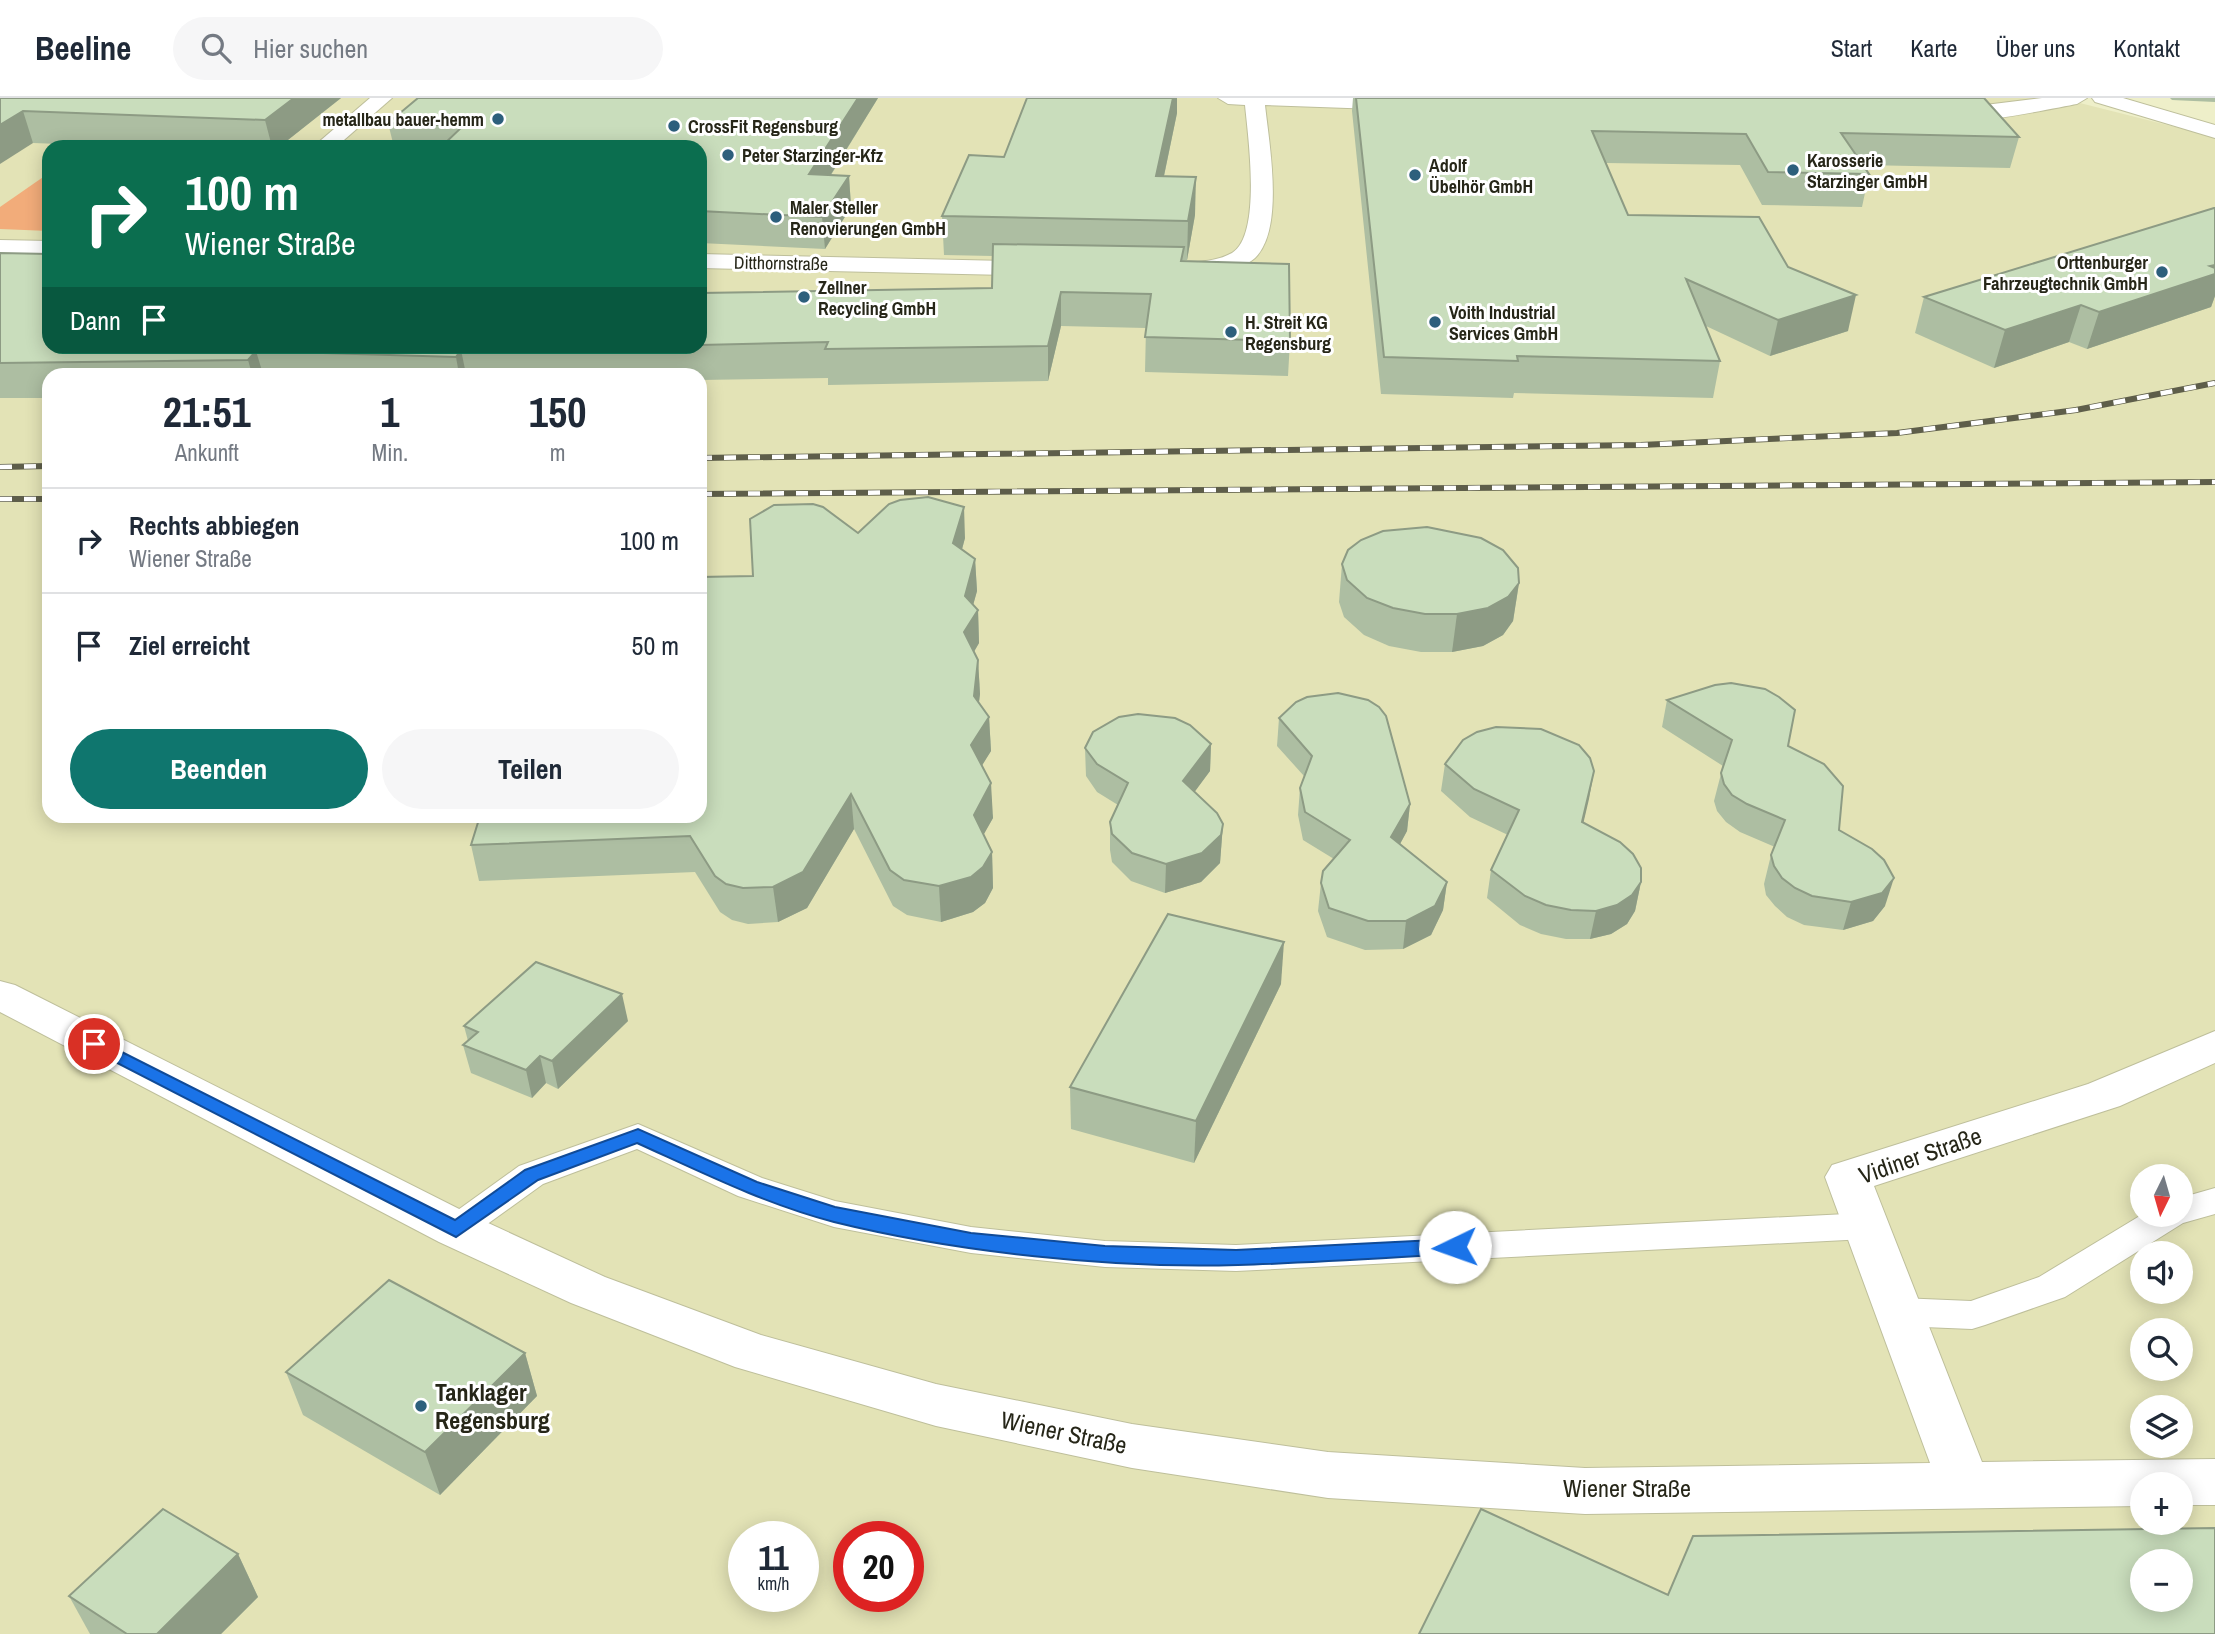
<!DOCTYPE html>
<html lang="de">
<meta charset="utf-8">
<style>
body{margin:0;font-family:"Archivo Narrow",sans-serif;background:#f6f6f7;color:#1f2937;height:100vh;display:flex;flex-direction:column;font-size:26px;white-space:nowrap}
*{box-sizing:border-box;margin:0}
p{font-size:23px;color:#747a83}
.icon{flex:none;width:38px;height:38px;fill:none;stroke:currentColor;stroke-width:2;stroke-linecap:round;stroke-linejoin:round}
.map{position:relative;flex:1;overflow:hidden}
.details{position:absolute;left:42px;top:270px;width:665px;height:455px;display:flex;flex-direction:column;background:#fff;border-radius:21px;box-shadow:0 4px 18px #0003}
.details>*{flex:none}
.guide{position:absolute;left:42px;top:42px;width:665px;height:214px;border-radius:21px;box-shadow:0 4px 18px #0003;background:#0b6e4f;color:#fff;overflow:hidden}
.needle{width:46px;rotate:185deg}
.controls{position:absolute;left:2130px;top:1066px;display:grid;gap:14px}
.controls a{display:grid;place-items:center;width:63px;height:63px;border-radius:50%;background:#fff;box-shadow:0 4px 18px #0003;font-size:35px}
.speed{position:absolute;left:728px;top:1423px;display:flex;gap:14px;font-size:35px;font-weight:700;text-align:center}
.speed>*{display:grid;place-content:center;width:91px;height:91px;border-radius:50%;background:#fff;box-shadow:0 4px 18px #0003;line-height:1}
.speed small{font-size:18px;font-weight:400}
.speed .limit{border:10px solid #d22;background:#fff;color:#111}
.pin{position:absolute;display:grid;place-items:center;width:60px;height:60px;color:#fff;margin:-30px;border:4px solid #fff;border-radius:50%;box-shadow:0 2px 7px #0007}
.me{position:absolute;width:77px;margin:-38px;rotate:267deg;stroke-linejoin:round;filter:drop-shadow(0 0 5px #0008)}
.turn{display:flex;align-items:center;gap:24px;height:147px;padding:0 28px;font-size:32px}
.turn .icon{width:91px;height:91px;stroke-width:2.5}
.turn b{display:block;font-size:49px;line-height:60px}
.then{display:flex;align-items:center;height:66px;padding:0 28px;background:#0003;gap:14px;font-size:26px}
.eta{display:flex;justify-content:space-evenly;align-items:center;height:119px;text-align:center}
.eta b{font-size:42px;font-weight:700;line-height:49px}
.primary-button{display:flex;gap:14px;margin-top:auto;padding:14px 28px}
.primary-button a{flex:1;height:80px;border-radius:42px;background:#0f766e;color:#fff;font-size:28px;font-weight:700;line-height:80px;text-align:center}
.primary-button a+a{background:#f6f6f7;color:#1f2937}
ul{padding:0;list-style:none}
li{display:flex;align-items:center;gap:21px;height:105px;padding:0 28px;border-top:2px solid #e0e1e3}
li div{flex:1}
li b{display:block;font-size:26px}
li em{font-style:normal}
header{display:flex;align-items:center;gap:42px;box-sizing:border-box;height:98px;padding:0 35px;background:#fff;border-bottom:2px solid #e0e1e3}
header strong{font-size:33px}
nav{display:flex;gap:38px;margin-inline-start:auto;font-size:24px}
.search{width:490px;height:63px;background:#f6f6f7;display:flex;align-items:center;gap:18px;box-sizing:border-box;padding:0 24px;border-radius:38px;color:#747a83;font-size:26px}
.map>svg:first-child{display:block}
.built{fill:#e3e3b6;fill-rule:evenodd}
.green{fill:#f2ac7a}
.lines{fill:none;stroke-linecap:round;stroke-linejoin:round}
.service-casing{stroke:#bebf9b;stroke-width:2}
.minor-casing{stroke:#bebf9b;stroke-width:2}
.service{fill:#fff;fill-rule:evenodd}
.minor{fill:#fff;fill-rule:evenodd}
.rail-casing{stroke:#5e5e4a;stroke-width:6}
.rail{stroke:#fff;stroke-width:4.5;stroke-dasharray:12;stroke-linecap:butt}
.wall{fill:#adbea2}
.shaded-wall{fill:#8d9b84}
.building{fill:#c9ddbc;stroke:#8d9b84;stroke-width:2;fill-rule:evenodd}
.route{fill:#1a73e8;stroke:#114b97;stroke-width:2}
.poi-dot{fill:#2d5f7c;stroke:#fff;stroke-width:2.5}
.labels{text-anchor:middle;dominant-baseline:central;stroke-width:6;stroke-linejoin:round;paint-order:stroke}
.far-poi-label{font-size:18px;font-weight:bold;fill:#262618;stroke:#fff;text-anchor:start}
.far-street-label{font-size:18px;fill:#262618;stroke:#fff}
.near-street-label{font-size:24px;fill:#262618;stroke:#fff}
.near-poi-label{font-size:24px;font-weight:bold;fill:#262618;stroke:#fff;text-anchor:start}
</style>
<header>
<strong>Beeline</strong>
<div class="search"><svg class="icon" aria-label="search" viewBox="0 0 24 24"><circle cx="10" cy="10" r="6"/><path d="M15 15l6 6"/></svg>Hier suchen</div>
<nav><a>Start</a><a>Karte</a><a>Über uns</a><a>Kontakt</a></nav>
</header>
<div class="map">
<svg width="2215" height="1536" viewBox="0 0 2215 1536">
<rect width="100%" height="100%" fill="#eeefc9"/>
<path class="built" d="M0 0H2060L2215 39V1536H0ZM49 49H700V248H49ZM49 276H700V718H49ZM2142 1078H2180V1116H2142ZM2142 1155H2180V1194H2142ZM2142 1232H2180V1270H2142ZM2142 1309H2180V1348H2142ZM2142 1386H2180V1424H2142ZM744 1438H803V1498H744ZM849 1438H908V1498H849ZM2142 1463H2180V1502H2142Z"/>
<polygon class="green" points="49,75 49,133 0,131 0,109"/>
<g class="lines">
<g class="service-casing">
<g id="service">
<polygon points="638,1026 762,1080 835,1103 971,1129 1105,1143 1236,1147 1866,1115 1878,1119 1883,1128 1878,1137 1866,1141 1236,1173 1105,1169 971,1155 834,1129 738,1098 637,1051 543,1086 468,1140 456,1144 444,1140 439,1131 444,1122 519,1068"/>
<polygon points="2215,1090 2215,1116 2183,1125 2065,1199 1985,1227 1972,1231 1900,1228 1887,1224 1882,1214 1887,1204 1900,1200 1971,1203 2039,1179 2143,1116 2180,1116 2180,1100"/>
</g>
</g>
<g class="minor-casing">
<g id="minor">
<polygon points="370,0 392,0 336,49 313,49"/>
<path d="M1218 0H1403L1414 6 1404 12 1265 7C1269 45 1285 131 1255 160 1246 168 1233 171 1221 174 1204 178 1184 182 1168 178L1164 173 1168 168C1189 163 1212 166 1232 155 1262 137 1248 38 1245 7L1228 6Z"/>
<path d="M2042 0H2087L2077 6C2054 10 1946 34 1934 18L1944 12Z"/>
<polygon points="2092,0 2123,0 2215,27 2215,40 2095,4"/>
<polygon points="0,142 49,143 49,157 0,156"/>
<polygon points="700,156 1046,164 1054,166 1058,171 1054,176 1046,178 700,170"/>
<polygon points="0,883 15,887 473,1118 605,1179 761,1237 936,1286 1132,1326 1328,1354 1585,1370 1930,1365 1825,1079 1832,1067 2088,986 2215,933 2215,965 2120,1008 1874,1088 1982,1364 2215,1361 2215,1407 2180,1407 2180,1386 2142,1386 2142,1408 1585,1416 1328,1400 1132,1370 936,1328 735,1269 571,1205 439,1144 0,914"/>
</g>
</g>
<use href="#service" class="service"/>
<use href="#minor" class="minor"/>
<g class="rail-casing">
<g id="rail">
<polyline points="700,360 1641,347 1897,335 2076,312 2215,285"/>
<polyline points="0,369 49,368"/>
<polyline points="700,396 2215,384"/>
<polyline points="0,401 49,401"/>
</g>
</g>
<use href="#rail" class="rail"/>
</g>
<g class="wall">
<polygon points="0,0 341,0 279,49 142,49 33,45"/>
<polygon points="418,0 878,0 831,77 849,78 851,109 825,151 700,145 700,49 394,49 388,25"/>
<polygon points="1027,0 1177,0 1177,15 1164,78 1195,117 1187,162 1183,163 1290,243 1288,278 1145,274 1146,230 1061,228 1048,283 828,287 828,280 700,282 700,276 49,276 49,300 0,300 0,155 49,248 700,248 700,195 992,190 993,158 944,157 942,118 1004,59"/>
<polygon points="1353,0 1984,0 2019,39 2010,70 1863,67 1869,76 1862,109 1762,107 1740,67 1606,65 1628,117 1788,169 1848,233 1770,258 1706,228 1720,263 1713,300 1514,295 1513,300 1381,296 1352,13"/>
<polygon points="2170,0 2215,0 2215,4 2172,2"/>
<polygon points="2215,198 2211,209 2087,251 2069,244 1994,270 1915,235 1924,199"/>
<polygon points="858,435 965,440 962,451 975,461 977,493 973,507 978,512 979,545 974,554 978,562 980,596 979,605 989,619 991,653 982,667 993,720 983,737 992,754 993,790 985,805 973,814 941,824 907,817 893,808 854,731 807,810 778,824 748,826 732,822 720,814 695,774 479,783 471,747 753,478"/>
<polygon points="1342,466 1519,485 1513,523 1503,537 1483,548 1452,554 1421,554 1389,548 1364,537 1344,519 1339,504"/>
<polygon points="1667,602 1788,648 1885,808 1873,823 1843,832 1804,827 1787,819 1775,808 1766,797 1764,786 1771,757 1775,749 1740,734 1726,724 1717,713 1714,703 1723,668 1662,629"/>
<polygon points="1279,620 1410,706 1407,733 1400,746 1447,784 1443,812 1431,837 1403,851 1365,852 1327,839 1318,813 1321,785 1334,761 1303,742 1298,717 1300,690 1304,678 1277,648"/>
<polygon points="1211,646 1210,673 1194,694 1223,726 1220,765 1201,784 1165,795 1131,783 1112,764 1110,752 1110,724 1118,707 1097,694 1086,678 1085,650"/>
<polygon points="1445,666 1594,673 1583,725 1641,784 1635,813 1627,826 1611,836 1590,841 1566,841 1541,836 1520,827 1487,800 1491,772 1508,737 1470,719 1441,693"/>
<polygon points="1281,886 1194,1065 1071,1031 1070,989"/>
<polygon points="628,923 558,991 546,985 532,1000 471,975 463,947 468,943 464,928"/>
<polygon points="525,1255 537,1298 440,1397 303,1317 286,1274"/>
<polygon points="238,1456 258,1499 221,1536 90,1536 69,1498"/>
</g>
<g class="shaded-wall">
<polygon points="294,0 341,0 279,49 272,49 265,22"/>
<polygon points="858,0 878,0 812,107 809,76"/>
<polygon points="1173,0 1177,0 1177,15 1156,116 1156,78"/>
<polygon points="23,13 33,45 0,66 0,27"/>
<polygon points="849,78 851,109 825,151 822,119"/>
<polygon points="1196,79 1195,117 1187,162 1188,123"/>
<polygon points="2215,167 2215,198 2211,209 2087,251 2099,214"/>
<polygon points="1061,194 1061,228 1048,283 1048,248"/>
<polygon points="1856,197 1848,233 1770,258 1778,222"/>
<polygon points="2081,207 2069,244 1994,270 2005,232"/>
<polygon points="461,252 466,276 459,276 456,259"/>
<polygon points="256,253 263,276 252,276 248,262"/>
<polygon points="964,409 965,440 955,477 953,445"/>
<polygon points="975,461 977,493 967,529 978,512 979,545 966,567 964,534 965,498"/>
<polygon points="1519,485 1513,523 1503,537 1483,548 1452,554 1457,516"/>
<polygon points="978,562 980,596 975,632 974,598"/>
<polygon points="989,619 991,653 973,682 971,647"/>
<polygon points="1211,646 1210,673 1182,711 1183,683"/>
<polygon points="1594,673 1589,701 1577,752 1582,724"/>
<polygon points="991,685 993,720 975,752 974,717"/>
<polygon points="851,696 854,731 807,810 778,824 773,789"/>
<polygon points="1410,706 1407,733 1388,768 1391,739"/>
<polygon points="1223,726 1220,765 1201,784 1165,795 1166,766"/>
<polygon points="992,754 993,790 985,805 973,814 941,824 939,788"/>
<polygon points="1894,780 1885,808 1873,823 1843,832 1851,804"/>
<polygon points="1447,784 1443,812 1431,837 1403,851 1406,823"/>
<polygon points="1641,784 1635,813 1627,826 1611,836 1590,841 1596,813"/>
<polygon points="1284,844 1281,886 1194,1065 1196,1023"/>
<polygon points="622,896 628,923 558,991 552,963"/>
<polygon points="540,958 546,985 532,1000 526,972"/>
<polygon points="525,1255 537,1298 440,1397 425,1354"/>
<polygon points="238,1456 258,1499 221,1536 157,1536"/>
</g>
<g class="building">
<polygon points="0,0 294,0 265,22 23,13 0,27"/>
<polygon points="418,0 858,0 809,76 849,78 822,119 700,113 700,49 441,49 463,28 388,25"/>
<polygon points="1027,0 1173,0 1156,78 1196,79 1188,123 942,118 969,57 1004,59"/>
<polygon points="1356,0 1984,0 2019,39 1841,35 1869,76 1768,74 1746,36 1592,33 1628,117 1759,119 1788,169 1856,197 1778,222 1686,181 1720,263 1517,258 1518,263 1384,259"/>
<polygon points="2214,110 2215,110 2215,167 2210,168 2215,170 2215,176 2099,214 2081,207 2005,232 1924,199"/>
<polygon points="993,146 1184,149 1181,163 1289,166 1290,243 1145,239 1151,196 1061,194 1048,248 825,251 828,244 700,247 700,195 992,190"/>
<polygon points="0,155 49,156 49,248 628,248 461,252 456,259 256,253 248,262 0,265"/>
<polygon points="928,399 964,409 953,445 975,461 965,498 978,512 964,534 978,562 974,598 989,619 971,647 991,685 974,717 992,754 983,769 971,779 939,788 904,782 890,772 851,696 803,774 773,789 743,790 726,786 715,778 690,738 471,747 480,718 700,718 700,479 753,478 750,421 774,407 813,406 823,409 858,435 889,406 900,402"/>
<polygon points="1427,429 1481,440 1503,452 1518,470 1519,485 1508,499 1488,510 1457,516 1425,516 1393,510 1367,500 1347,482 1342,466 1348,452 1361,442 1383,433"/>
<polygon points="1731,585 1765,591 1779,599 1795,612 1788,648 1824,666 1843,688 1839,732 1872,751 1884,762 1894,780 1882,795 1851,804 1812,798 1795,790 1782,780 1774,768 1771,757 1785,722 1747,706 1732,697 1724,686 1721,675 1732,642 1667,602 1715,587"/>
<polygon points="1338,595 1368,602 1379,609 1386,618 1410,706 1391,739 1447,784 1435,808 1406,823 1368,823 1329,810 1321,785 1323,773 1350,742 1305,714 1300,690 1312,658 1279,620 1296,604 1307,599"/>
<polygon points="1138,616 1175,620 1190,627 1211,646 1183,683 1217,715 1223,726 1221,737 1202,755 1166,766 1132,755 1112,736 1110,724 1128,685 1097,666 1085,650 1093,634 1119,619"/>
<polygon points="1496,629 1541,631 1579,647 1590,660 1594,673 1582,724 1620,744 1633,756 1641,770 1641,784 1632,797 1617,807 1596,813 1571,812 1546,807 1525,798 1491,772 1519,712 1474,691 1445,666 1463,642 1477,634"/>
<polygon points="1168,816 1284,844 1196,1023 1070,989"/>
<polygon points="536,864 622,896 552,963 540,958 526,972 463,947 478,934 464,928"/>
<polygon points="389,1182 525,1255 425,1354 286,1274"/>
<polygon points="163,1411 238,1456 157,1536 127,1536 69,1498"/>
<path d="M1481 1411 1668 1497 1693 1438 2215 1430V1536H1419ZM2142 1463H2180V1502H2142Z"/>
</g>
<path class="route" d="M94 940 455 1122 525 1072 638 1031 757 1084 835 1109 971 1135 1105 1148 1236 1152 1455 1141 1462 1143 1465 1149 1462 1154 1455 1156C1383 1160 1311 1165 1238 1167 1113 1171 955 1154 834 1124 765 1106 701 1074 637 1045L538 1082 456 1139 88 950 85 946Z"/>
<g class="poi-dot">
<circle cx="498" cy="21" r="7"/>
<circle cx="674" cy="28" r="7"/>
<circle cx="728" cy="57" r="7"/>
<circle cx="1793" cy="72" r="7"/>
<circle cx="1415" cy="77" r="7"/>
<circle cx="776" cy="119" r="7"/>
<circle cx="2162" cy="174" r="7"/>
<circle cx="804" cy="199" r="7"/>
<circle cx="1435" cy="224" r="7"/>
<circle cx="1231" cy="234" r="7"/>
<circle cx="421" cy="1308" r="7"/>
</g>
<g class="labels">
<g class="far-poi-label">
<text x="484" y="21" text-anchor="end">metallbau bauer-hemm</text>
<text x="688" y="28">CrossFit Regensburg</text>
<text x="742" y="57">Peter Starzinger-Kfz</text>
<text x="1807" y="62">Karosserie<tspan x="1807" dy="21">Starzinger GmbH</tspan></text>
<text x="1429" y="67">Adolf<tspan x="1429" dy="21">Übelhör GmbH</tspan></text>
<text x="790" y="109">Maler Steller<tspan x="790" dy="21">Renovierungen GmbH</tspan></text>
<text x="2148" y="164" text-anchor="end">Orttenburger<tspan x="2148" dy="21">Fahrzeugtechnik GmbH</tspan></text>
<text x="818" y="189">Zellner<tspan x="818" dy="21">Recycling GmbH</tspan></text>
<text x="1449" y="214">Voith Industrial<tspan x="1449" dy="21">Services GmbH</tspan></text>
<text x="1245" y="224">H. Streit KG<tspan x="1245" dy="21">Regensburg</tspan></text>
</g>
<g class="far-street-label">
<text transform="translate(781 165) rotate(1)">Ditthornstraße</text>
</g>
<g class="near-street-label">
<text transform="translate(1920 1057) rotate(-19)">Vidiner Straße</text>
<text transform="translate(1064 1334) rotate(12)">Wiener Straße</text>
<text x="1627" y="1390">Wiener Straße</text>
</g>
<g class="near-poi-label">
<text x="435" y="1294">Tanklager<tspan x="435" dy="28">Regensburg</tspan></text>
</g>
</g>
</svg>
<div class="controls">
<a><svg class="needle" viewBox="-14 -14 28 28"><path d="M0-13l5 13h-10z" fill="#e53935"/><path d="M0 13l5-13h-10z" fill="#747a83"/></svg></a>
<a><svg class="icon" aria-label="sound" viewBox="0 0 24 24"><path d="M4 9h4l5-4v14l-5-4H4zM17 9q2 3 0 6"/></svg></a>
<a><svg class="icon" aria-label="search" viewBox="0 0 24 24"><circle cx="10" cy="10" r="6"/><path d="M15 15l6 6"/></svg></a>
<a><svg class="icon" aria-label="layers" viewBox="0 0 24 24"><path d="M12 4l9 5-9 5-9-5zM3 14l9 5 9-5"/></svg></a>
<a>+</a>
<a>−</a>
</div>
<div class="speed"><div>11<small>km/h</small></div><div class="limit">20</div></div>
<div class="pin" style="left:94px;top:946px;background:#d93025"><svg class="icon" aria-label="arrive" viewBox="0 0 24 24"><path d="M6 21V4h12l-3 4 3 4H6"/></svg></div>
<svg class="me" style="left:1455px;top:1149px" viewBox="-20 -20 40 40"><circle r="19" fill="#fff"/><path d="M0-13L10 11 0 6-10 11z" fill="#1a73e8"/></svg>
<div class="guide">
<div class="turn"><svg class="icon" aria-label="right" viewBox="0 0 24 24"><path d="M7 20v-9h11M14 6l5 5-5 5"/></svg><div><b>100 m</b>Wiener Straße</div></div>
<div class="then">Dann<svg class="icon" aria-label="arrive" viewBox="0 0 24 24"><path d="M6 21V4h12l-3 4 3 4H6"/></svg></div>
</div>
<section class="details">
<div class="eta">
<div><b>21:51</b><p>Ankunft</p></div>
<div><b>1</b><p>Min.</p></div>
<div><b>150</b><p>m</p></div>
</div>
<ul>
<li><svg class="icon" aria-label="right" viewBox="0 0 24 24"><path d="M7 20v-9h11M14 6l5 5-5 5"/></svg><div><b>Rechts abbiegen</b><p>Wiener Straße</p></div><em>100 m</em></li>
<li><svg class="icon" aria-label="arrive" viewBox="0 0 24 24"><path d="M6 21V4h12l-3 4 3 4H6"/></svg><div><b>Ziel erreicht</b></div><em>50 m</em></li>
</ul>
<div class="primary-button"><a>Beenden</a><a>Teilen</a></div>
</section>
</div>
